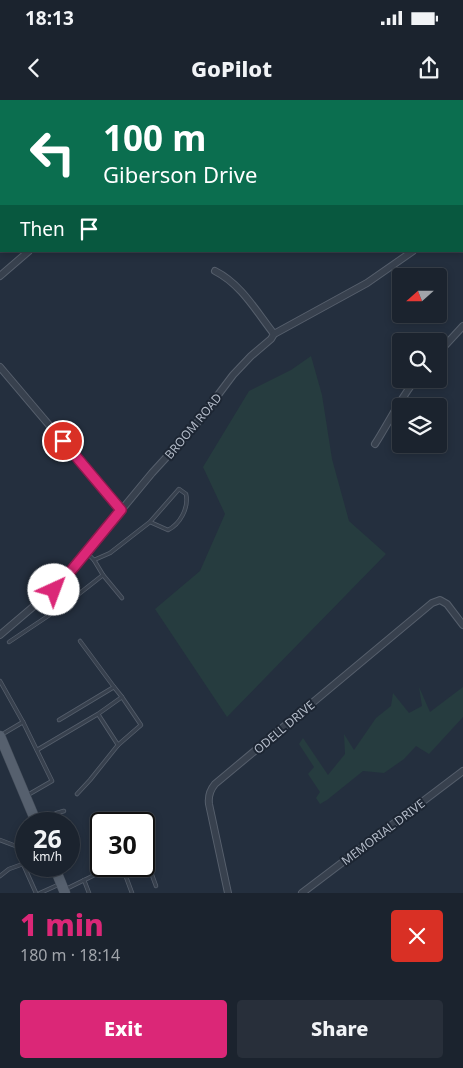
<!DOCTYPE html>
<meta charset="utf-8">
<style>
body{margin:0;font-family:"Noto Sans",sans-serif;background:#282f3a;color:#f1f3f6;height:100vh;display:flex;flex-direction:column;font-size:19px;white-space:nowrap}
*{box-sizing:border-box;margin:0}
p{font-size:16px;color:#a0a4aa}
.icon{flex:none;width:28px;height:28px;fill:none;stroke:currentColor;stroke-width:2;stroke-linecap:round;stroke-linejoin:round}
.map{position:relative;height:793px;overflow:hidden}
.drawer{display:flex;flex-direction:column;background:#1b232e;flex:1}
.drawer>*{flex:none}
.guide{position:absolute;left:0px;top:0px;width:464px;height:152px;box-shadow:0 2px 8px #0003,0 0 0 1px #39404a;background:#0b6e4f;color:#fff;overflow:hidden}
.needle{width:32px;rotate:249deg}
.tools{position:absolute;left:392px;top:168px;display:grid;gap:10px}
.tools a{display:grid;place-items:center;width:55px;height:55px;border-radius:5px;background:#1b232e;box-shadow:0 2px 8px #0003,0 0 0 1px #39404a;font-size:25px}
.speed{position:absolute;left:15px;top:712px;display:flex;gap:10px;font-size:25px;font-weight:700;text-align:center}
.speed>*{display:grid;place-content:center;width:65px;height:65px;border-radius:50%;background:#1b232e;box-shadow:0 2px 8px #0003,0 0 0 1px #39404a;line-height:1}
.speed small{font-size:12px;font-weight:400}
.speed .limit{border:2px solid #111;border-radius:8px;background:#fff;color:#111}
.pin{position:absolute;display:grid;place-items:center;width:42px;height:42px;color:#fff;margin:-21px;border:2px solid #fff;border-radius:50%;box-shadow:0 1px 5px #0007}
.me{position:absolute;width:55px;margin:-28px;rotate:43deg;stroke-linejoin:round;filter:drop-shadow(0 0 4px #0008)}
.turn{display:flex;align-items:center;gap:18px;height:105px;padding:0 20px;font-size:22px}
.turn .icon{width:65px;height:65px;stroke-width:2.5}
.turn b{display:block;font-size:35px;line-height:42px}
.then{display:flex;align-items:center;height:48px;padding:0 20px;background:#0003;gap:10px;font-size:19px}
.round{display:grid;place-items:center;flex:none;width:52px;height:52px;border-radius:5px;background:#282f3a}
.summary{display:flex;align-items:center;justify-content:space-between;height:85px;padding:0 20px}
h1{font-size:30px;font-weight:800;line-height:38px;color:#db2777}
.primary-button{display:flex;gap:10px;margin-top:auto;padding:10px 20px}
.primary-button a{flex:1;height:58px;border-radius:5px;background:#db2777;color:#fff;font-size:20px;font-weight:800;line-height:58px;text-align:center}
.primary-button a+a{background:#282f3a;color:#f1f3f6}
.status{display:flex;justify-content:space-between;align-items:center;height:35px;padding:0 25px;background:#1b232e;direction:ltr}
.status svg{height:14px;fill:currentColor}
header{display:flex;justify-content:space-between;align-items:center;height:65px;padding:0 20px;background:#1b232e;font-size:22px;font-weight:800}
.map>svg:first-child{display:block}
.green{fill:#263c3f}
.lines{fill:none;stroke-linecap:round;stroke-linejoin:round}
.lane-casing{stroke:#565f6c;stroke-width:4.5}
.street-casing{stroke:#565f6c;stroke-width:8}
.primary-casing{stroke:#414a57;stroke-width:11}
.lane{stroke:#38414e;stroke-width:3}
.street{stroke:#38414e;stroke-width:6}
.primary{stroke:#56606e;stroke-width:10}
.route-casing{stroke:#8e194d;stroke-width:12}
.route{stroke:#db2777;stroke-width:9}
.labels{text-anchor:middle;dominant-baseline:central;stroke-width:4;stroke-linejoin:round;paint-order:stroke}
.street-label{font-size:12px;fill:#b4bcc9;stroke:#1d2633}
</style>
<div class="status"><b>18:13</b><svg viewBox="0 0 49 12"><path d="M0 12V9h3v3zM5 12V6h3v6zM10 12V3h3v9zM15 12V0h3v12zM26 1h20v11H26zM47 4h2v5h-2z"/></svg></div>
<header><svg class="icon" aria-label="back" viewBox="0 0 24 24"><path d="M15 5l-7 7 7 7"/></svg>GoPilot<svg class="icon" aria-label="share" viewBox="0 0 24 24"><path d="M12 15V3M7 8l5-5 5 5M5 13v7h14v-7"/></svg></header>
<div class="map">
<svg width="463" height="793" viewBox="0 0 463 793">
<rect width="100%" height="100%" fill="#242f3e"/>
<g class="green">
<polygon points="188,0 463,0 463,70 462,1 189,1"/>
<polygon points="311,256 322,295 332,359 349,421 386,454 227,617 155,509 200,471 225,414 203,367 249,291 291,270"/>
<polygon points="419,587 430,612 463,587 463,617 429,654 416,646 404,659 384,673 363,671 327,700 320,704 316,698 320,692 308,674 314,667 299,644 303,638 328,675 345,654 344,634 354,650 376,618 391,606 393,593 409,613 422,606"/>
</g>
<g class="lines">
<g class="lane-casing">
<g id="lane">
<path d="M94 460 110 453 150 422 179 389 186 394C189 408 180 424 168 430L150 422"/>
<polyline points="103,475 122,498"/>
<polyline points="54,490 65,505"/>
<polyline points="80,541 114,587"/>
<polyline points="9,542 66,504 103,475 94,460 86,452"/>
<polyline points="0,581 23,622 1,635"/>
<polyline points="59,620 114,587 122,597"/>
<polyline points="23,622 52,681 26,696"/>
<polyline points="37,650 98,614 122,597 141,625 118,645 98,614"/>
<polyline points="77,694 90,680 118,645"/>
<path d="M51 724C50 713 55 714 64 711"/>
<polyline points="0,740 21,748 26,747"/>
<polyline points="144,759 148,764 156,786"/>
<polyline points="26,762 23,764 36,793"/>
<polyline points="122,766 132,793"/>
<polyline points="0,776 9,769 23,764"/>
<polyline points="84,780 89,793"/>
<polyline points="66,789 113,766"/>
<polyline points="40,793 60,784"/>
</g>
</g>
<g class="street-casing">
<g id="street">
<polyline points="67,0 68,1"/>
<polyline points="462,113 463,112"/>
<path d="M215 171C241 184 256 211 274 234"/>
<polyline points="0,176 29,151"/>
<polyline points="439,252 463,226"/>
<polyline points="0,267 121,410"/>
<path d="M375 344C389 322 400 299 416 279"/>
<polyline points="0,535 61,483 152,373 194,327 233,275 251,256 271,239 274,234 367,183 413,151"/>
<path d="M228 793 209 704C208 696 210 690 215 684L432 503 440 500 447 504 463 525"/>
<polyline points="302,793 463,671"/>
</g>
</g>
<g class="primary-casing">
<g id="primary">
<polyline points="0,636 37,724"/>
<polyline points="54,766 65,793"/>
</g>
</g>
<use href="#lane" class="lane"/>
<use href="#street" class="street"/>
<use href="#primary" class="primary"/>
</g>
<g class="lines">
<g class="route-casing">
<polyline id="route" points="54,490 61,483 121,410 63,341"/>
</g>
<use href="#route" class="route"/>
</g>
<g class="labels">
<g class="street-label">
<text transform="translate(193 326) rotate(-50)">BROOM ROAD</text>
<text transform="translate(284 627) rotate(-40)">ODELL DRIVE</text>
<text transform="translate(383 732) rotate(-37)">MEMORIAL DRIVE</text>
</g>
</g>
</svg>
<div class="tools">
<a><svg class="needle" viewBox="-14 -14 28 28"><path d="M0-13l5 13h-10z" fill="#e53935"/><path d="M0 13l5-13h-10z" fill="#a0a4aa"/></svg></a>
<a><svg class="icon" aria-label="search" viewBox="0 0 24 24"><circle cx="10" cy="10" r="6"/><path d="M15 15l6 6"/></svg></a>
<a><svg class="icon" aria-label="layers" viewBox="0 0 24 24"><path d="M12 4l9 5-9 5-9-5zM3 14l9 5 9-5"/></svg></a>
</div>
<div class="speed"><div>26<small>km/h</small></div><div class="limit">30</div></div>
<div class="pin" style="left:63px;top:341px;background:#d93025"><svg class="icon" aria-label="arrive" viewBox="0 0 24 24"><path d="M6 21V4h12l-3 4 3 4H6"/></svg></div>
<svg class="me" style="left:54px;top:490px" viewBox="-20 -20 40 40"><circle r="19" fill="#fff"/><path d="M0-13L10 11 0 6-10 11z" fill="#db2777"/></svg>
<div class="guide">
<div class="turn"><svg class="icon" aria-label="left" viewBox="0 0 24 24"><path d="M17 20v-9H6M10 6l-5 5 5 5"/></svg><div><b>100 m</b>Giberson Drive</div></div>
<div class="then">Then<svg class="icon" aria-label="arrive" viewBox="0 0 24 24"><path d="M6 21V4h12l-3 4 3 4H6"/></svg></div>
</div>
</div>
<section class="drawer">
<div class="summary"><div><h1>1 min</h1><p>180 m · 18:14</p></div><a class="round" style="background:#d93025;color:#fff"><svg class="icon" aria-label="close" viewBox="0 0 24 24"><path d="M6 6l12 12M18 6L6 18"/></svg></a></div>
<div class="primary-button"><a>Exit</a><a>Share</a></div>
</section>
